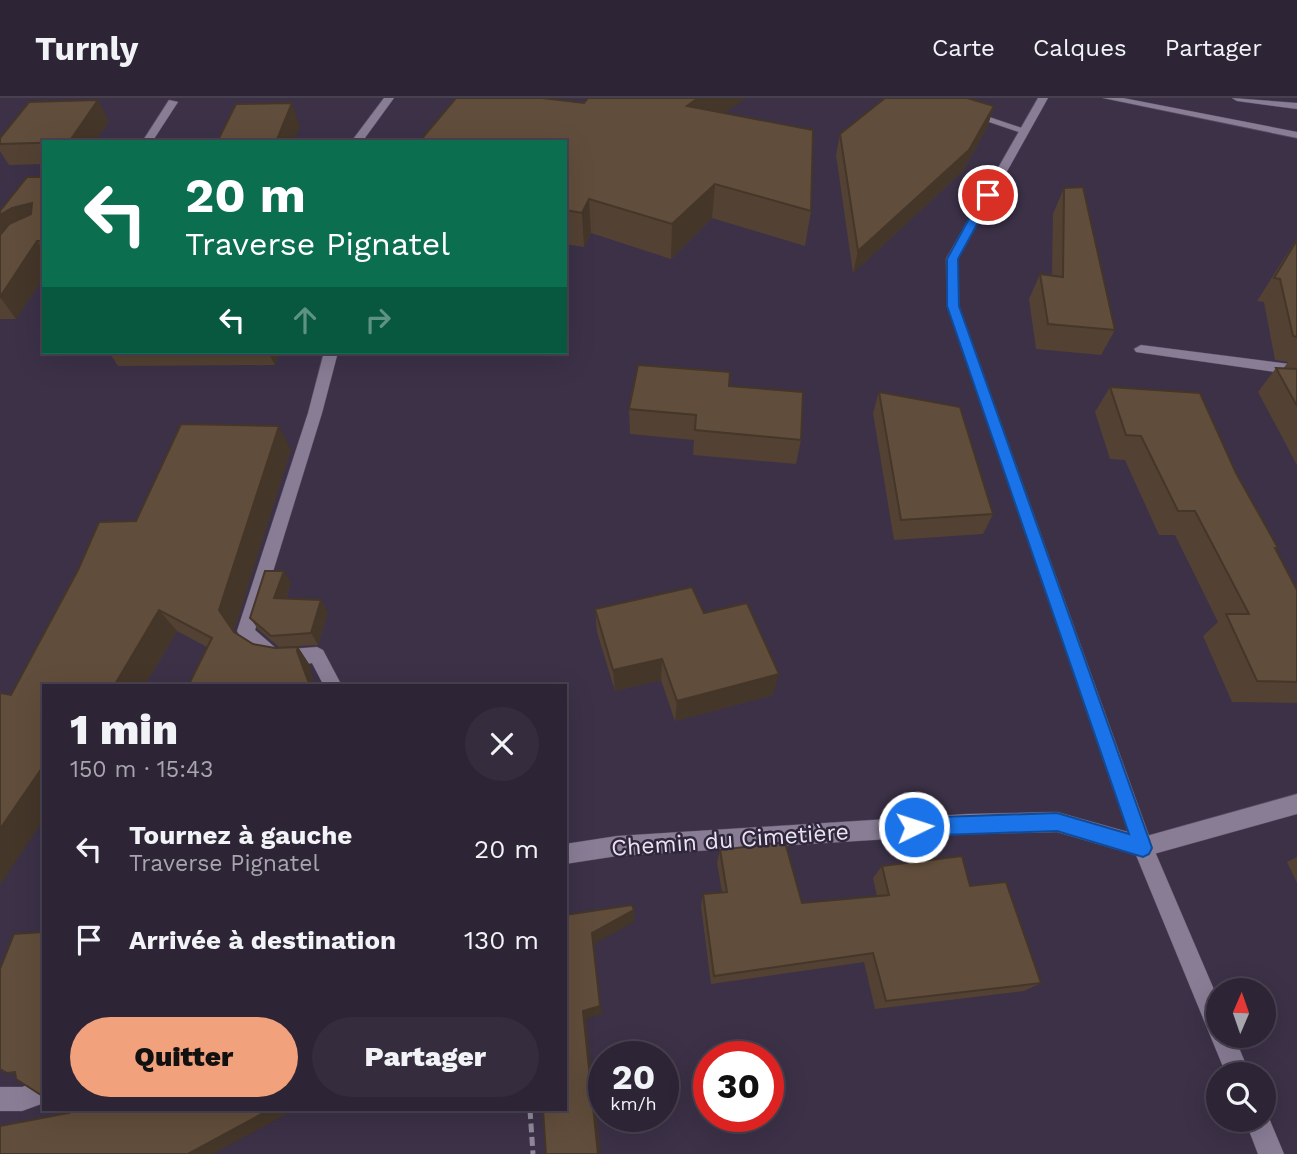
<!DOCTYPE html>
<html lang="fr">
<meta charset="utf-8">
<style>
body{margin:0;font-family:"Work Sans",sans-serif;background:#352d3d;color:#f1f3f6;height:100vh;display:flex;flex-direction:column;font-size:26px;white-space:nowrap}
*{box-sizing:border-box;margin:0}
p{font-size:23px;color:#a7a5ad}
.icon{flex:none;width:38px;height:38px;fill:none;stroke:currentColor;stroke-width:2;stroke-linecap:round;stroke-linejoin:round}
.map{position:relative;flex:1;overflow:hidden}
.panel{position:absolute;left:42px;top:586px;width:525px;height:427px;display:flex;flex-direction:column;background:#2d2535;border-radius:0px;box-shadow:0 7px 28px #0002,0 0 0 2px #484250}
.panel>*{flex:none}
.hud{position:absolute;left:42px;top:42px;width:525px;height:214px;border-radius:0px;box-shadow:0 7px 28px #0002,0 0 0 2px #484250;background:#0b6e4f;color:#fff;overflow:hidden}
.needle{width:46px;rotate:2deg}
.buttons{position:absolute;left:1206px;top:880px;display:grid;gap:14px}
.buttons a{display:grid;place-items:center;width:70px;height:70px;border-radius:50%;background:#2d2535;box-shadow:0 7px 28px #0002,0 0 0 2px #484250;font-size:35px}
.speed{position:absolute;left:588px;top:943px;display:flex;gap:14px;font-size:35px;font-weight:700;text-align:center}
.speed>*{display:grid;place-content:center;width:91px;height:91px;border-radius:50%;background:#2d2535;box-shadow:0 7px 28px #0002,0 0 0 2px #484250;line-height:1}
.speed small{font-size:18px;font-weight:400}
.speed .limit{border:10px solid #d22;background:#fff;color:#111}
.pin{position:absolute;display:grid;place-items:center;width:60px;height:60px;color:#fff;margin:-30px;border:4px solid #fff;border-radius:50%;box-shadow:0 2px 7px #0007}
.me{position:absolute;width:77px;margin:-38px;rotate:86deg;stroke-linejoin:round;filter:drop-shadow(0 0 5px #0008)}
.turn{display:flex;align-items:center;gap:24px;height:147px;padding:0 28px;font-size:32px}
.turn .icon{width:91px;height:91px;stroke-width:2.5}
.turn b{display:block;font-size:49px;line-height:60px}
.lanes{display:flex;align-items:center;height:66px;padding:0 28px;background:#0003;justify-content:center;gap:35px;direction:ltr}
.lanes .off{opacity:.35}
.round{display:grid;place-items:center;flex:none;width:74px;height:74px;border-radius:37px;background:#352d3d}
.headline{display:flex;align-items:center;justify-content:space-between;height:119px;padding:0 28px}
h1{font-size:42px;font-weight:800;line-height:52px}
.button{display:flex;gap:14px;margin-top:auto;padding:14px 28px}
.button a{flex:1;height:80px;border-radius:42px;background:#f1a17b;color:#111;font-size:28px;font-weight:800;line-height:80px;text-align:center}
.button a+a{background:#352d3d;color:#f1f3f6}
ul{padding:0;list-style:none}
li{display:flex;align-items:center;gap:21px;height:91px;padding:0 28px}
li div{flex:1}
li b{display:block;font-size:26px}
li em{font-style:normal}
header{display:flex;align-items:center;gap:42px;box-sizing:border-box;height:98px;padding:0 35px;background:#2d2535;border-bottom:2px solid #484250}
header strong{font-size:33px}
nav{display:flex;gap:38px;margin-inline-start:auto;font-size:24px}
.map>svg:first-child{display:block}
.lines{fill:none;stroke-linecap:round;stroke-linejoin:round}
.service-casing{stroke:#574e60;stroke-width:1}
.minor-casing{stroke:#574e60;stroke-width:1}
.path{stroke:#90889a;stroke-width:5;stroke-dasharray:9 4.5;stroke-linecap:butt}
.service{fill:#897d96;fill-rule:evenodd}
.minor{fill:#897d96;fill-rule:evenodd}
.wall{fill:#534233}
.shaded-wall{fill:#443629}
.building{fill:#614d3b;stroke:#443629;stroke-width:2}
.route{fill:#1a73e8;stroke:#114b97;stroke-width:2}
.labels{text-anchor:middle;dominant-baseline:central;stroke-width:5;stroke-linejoin:round;paint-order:stroke}
.street-label{font-size:23px;fill:#eae4f2;stroke:#31273c}
</style>
<header>
<strong>Turnly</strong>
<nav><a>Carte</a><a>Calques</a><a>Partager</a></nav>
</header>
<div class="map">
<svg width="1297" height="1056" viewBox="0 0 1297 1056">
<rect width="100%" height="100%" fill="#3c3147"/>
<g class="lines">
<g class="service-casing">
<g id="service">
<polygon points="918,0 933,0 1028,32 1019,34"/>
<polygon points="1103,0 1123,0 1297,34 1297,40"/>
<polygon points="1232,0 1297,5 1297,11 1237,3"/>
<polygon points="169,2 178,4 152,44 142,44"/>
<polygon points="1141,247 1297,267 1297,277 1136,254 1134,251"/>
<polygon points="1297,696 1297,716 1143,759 1136,756 1133,749 1136,742 1143,739"/>
</g>
</g>
<g class="minor-casing">
<g id="minor">
<polygon points="384,0 394,0 362,44 351,44"/>
<polygon points="1038,0 1048,0 958,161 959,208 1153,749 1218,901 1218,938 1234,938 1250,976 1226,976 1136,757 1057,734 968,736 617,758 565,766 565,746 617,738 968,716 1057,714 1128,734 947,208 946,161"/>
<path d="M324 254H338L322 315 255 532 278 552 317 549 323 552 342 588H324L312 565C280 571 253 564 237 533L308 315Z"/>
<polygon points="44,981 44,1005 22,1013 0,1013 0,989 22,989"/>
<polygon points="1264,1012 1266,1013 1284,1056 1258,1056 1245,1022 1264,1022"/>
</g>
</g>
<polyline class="path" points="530,1012 533,1056"/>
<use href="#service" class="service"/>
<use href="#minor" class="minor"/>
</g>
<g class="wall">
<polygon points="746,0 724,15 811,113 805,148 712,120 671,161 591,135 584,149 565,146 565,44 584,5"/>
<polygon points="994,8 987,30 962,74 853,175 836,57 840,36"/>
<polygon points="109,23 95,44 44,44 44,66 9,67 0,53 0,40"/>
<polygon points="44,79 44,179 16,221 0,221 0,113"/>
<polygon points="1064,90 1115,232 1101,257 1036,251 1029,201 1040,176 1052,177 1053,116"/>
<polygon points="1297,140 1297,367 1258,294 1276,270 1283,271 1288,264 1275,262 1264,204 1257,203"/>
<polygon points="109,254 280,254 275,267 118,268"/>
<polygon points="729,288 801,342 796,366 693,357 694,342 630,336 629,311"/>
<polygon points="1110,289 1236,375 1278,450 1276,453 1297,492 1297,605 1232,604 1203,538 1218,524 1175,437 1159,437 1125,362 1110,361 1095,314"/>
<polygon points="879,294 993,416 983,436 894,442 873,315"/>
<polygon points="291,351 234,532 237,536 253,546 275,550 298,549 311,569 310,573 316,588 188,588 207,549 177,533 144,588 44,588 11,597 136,423"/>
<polygon points="291,485 286,501 328,514 318,547 279,549 258,531 250,520"/>
<polygon points="595,511 704,515 773,597 675,623 661,582 615,593 597,534"/>
<polygon points="720,752 802,805 877,798 873,780 882,768 970,788 1041,885 1024,893 875,911 864,864 711,886 701,808 703,796 722,794 717,765"/>
<polygon points="1297,759 1297,785 1287,764"/>
</g>
<g class="shaded-wall">
<polygon points="698,0 746,0 686,41 687,8"/>
<polygon points="98,2 109,23 95,44 69,44"/>
<polygon points="292,5 300,29 294,44 276,44"/>
<polygon points="994,8 987,30 962,74 853,175 858,153"/>
<polygon points="715,86 712,120 671,161 672,126"/>
<polygon points="589,101 591,135 584,149 582,115"/>
<polygon points="32,105 44,124 0,160 0,117 12,110"/>
<polygon points="37,143 44,153 44,179 16,221 0,199"/>
<polygon points="268,254 280,254 275,267"/>
<polygon points="279,328 291,351 234,532 249,554 219,512"/>
<polygon points="284,473 291,485 282,512 274,500"/>
<polygon points="321,502 328,514 318,547 311,535"/>
<polygon points="159,512 177,533 144,588 114,588"/>
<polygon points="298,549 311,569 310,573 316,588 310,588 297,553"/>
<polygon points="662,561 661,582 615,593 613,572"/>
<polygon points="779,576 773,597 675,623 677,603"/>
<polygon points="44,667 44,721 0,787 0,731"/>
<polygon points="634,812 634,824 594,846 602,916 586,921 601,1056 598,1056 583,913 592,835"/>
<polygon points="269,1012 294,1012 213,1056 188,1056"/>
</g>
<g class="building">
<polygon points="456,0 542,0 584,5 588,0 698,0 687,8 813,32 811,113 715,86 672,126 589,101 582,115 565,112 565,44 419,44"/>
<polygon points="885,0 967,0 994,8 969,52 858,153 840,36"/>
<polygon points="98,2 69,44 0,46 0,40 29,4"/>
<polygon points="292,5 276,44 217,44 236,6"/>
<polygon points="27,79 44,79 44,143 37,143 0,199 0,137 9,126 31,116 32,105 12,110 0,117 0,113"/>
<polygon points="1083,89 1115,232 1048,226 1040,176 1063,179 1064,90"/>
<polygon points="1297,142 1297,239 1293,238 1280,181 1274,180"/>
<polygon points="638,267 730,274 729,288 803,294 801,342 695,332 696,317 629,311"/>
<polygon points="1276,270 1297,271 1297,308"/>
<polygon points="1110,289 1200,295 1236,375 1278,450 1275,450 1297,492 1297,584 1257,583 1226,516 1249,516 1195,413 1178,413 1141,338 1126,337"/>
<polygon points="879,294 960,309 993,416 901,422"/>
<polygon points="181,326 279,328 219,512 234,534 253,546 275,550 298,549 297,553 310,588 188,588 212,540 159,512 114,588 44,588 44,667 0,731 0,595 11,597 78,472 99,424 136,423"/>
<polygon points="265,473 284,473 274,500 321,502 311,535 271,538 250,520"/>
<polygon points="692,489 704,515 747,505 779,576 677,603 662,561 613,572 595,511"/>
<polygon points="785,744 802,805 889,797 882,768 962,758 970,788 1006,784 1041,885 886,903 873,855 714,878 703,796 727,794 720,752"/>
<polygon points="632,807 634,812 592,835 600,908 583,913 598,1056 546,1056 543,1012 565,1012 565,817"/>
<polygon points="44,834 44,999 16,981 15,974 7,975 0,971 0,871 14,836"/>
<polygon points="62,1012 269,1012 188,1056 0,1056 0,1028 68,1015"/>
</g>
<polygon class="route" points="988,94 993,97 958,161 959,208 1152,750 1149,756 1143,759 1057,733 914,738 907,736 905,729 907,723 914,720 1057,715 1129,736 947,208 947,161 982,97"/>
<g class="labels">
<g class="street-label">
<text transform="translate(730 742) rotate(-4)">Chemin du Cimetière</text>
</g>
</g>
</svg>
<div class="buttons">
<a><svg class="needle" viewBox="-14 -14 28 28"><path d="M0-13l5 13h-10z" fill="#e53935"/><path d="M0 13l5-13h-10z" fill="#a7a5ad"/></svg></a>
<a><svg class="icon" aria-label="search" viewBox="0 0 24 24"><circle cx="10" cy="10" r="6"/><path d="M15 15l6 6"/></svg></a>
</div>
<div class="speed"><div>20<small>km/h</small></div><div class="limit">30</div></div>
<div class="pin" style="left:988px;top:97px;background:#d93025"><svg class="icon" aria-label="arrive" viewBox="0 0 24 24"><path d="M6 21V4h12l-3 4 3 4H6"/></svg></div>
<svg class="me" style="left:914px;top:729px" viewBox="-20 -20 40 40"><circle r="17" fill="#1a73e8" stroke="#fff" stroke-width="3"/><path d="M0-11L8 9 0 5-8 9z" fill="#fff"/></svg>
<div class="hud">
<div class="turn"><svg class="icon" aria-label="left" viewBox="0 0 24 24"><path d="M17 20v-9H6M10 6l-5 5 5 5"/></svg><div><b>20 m</b>Traverse Pignatel</div></div>
<div class="lanes"><svg class="icon" aria-label="left" viewBox="0 0 24 24"><path d="M17 20v-9H6M10 6l-5 5 5 5"/></svg><svg class="icon off" aria-label="ahead" viewBox="0 0 24 24"><path d="M12 20V5M6 11l6-6 6 6"/></svg><svg class="icon off" aria-label="right" viewBox="0 0 24 24"><path d="M7 20v-9h11M14 6l5 5-5 5"/></svg></div>
</div>
<section class="panel">
<div class="headline"><div><h1>1 min</h1><p>150 m · 15:43</p></div><a class="round"><svg class="icon" aria-label="close" viewBox="0 0 24 24"><path d="M6 6l12 12M18 6L6 18"/></svg></a></div>
<ul>
<li><svg class="icon" aria-label="left" viewBox="0 0 24 24"><path d="M17 20v-9H6M10 6l-5 5 5 5"/></svg><div><b>Tournez à gauche</b><p>Traverse Pignatel</p></div><em>20 m</em></li>
<li><svg class="icon" aria-label="arrive" viewBox="0 0 24 24"><path d="M6 21V4h12l-3 4 3 4H6"/></svg><div><b>Arrivée à destination</b></div><em>130 m</em></li>
</ul>
<div class="button"><a>Quitter</a><a>Partager</a></div>
</section>
</div>
